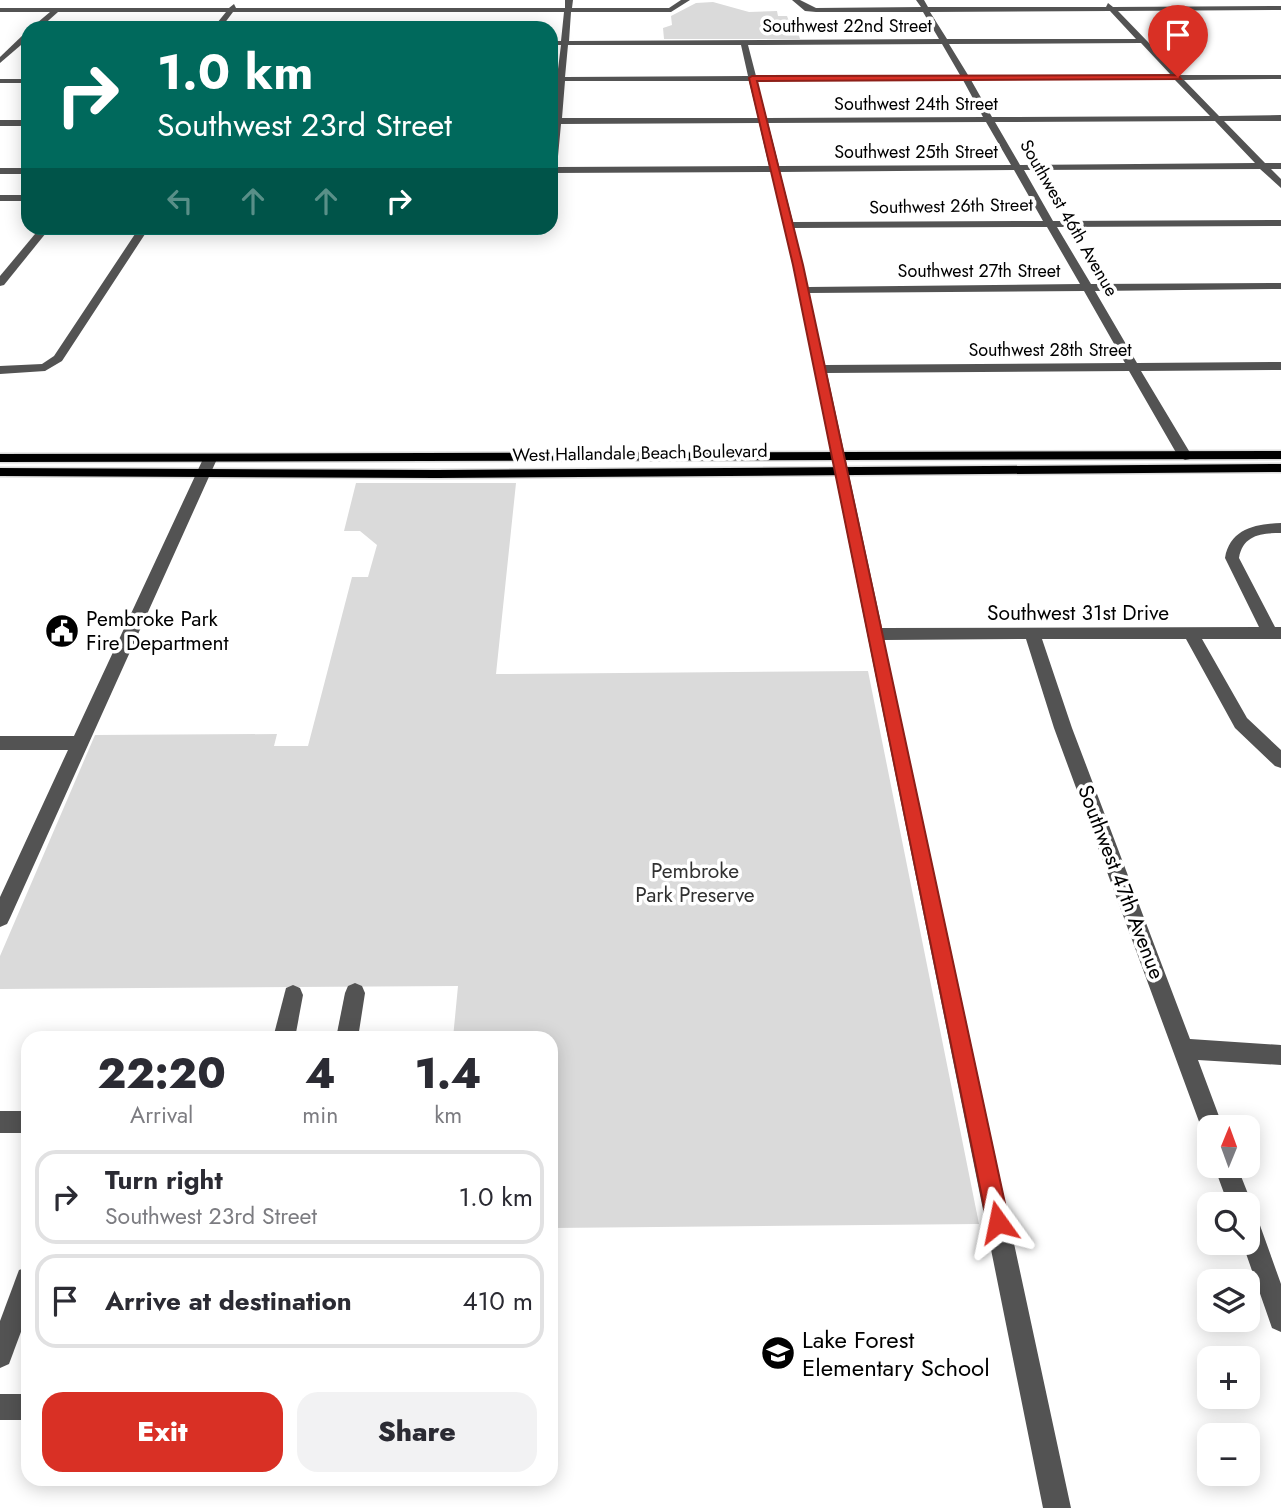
<!DOCTYPE html>
<meta charset="utf-8">
<style>
body{margin:0;font-family:Jost,sans-serif;background:#f2f2f3;color:#2b2b33;height:100vh;display:flex;flex-direction:column;font-size:26px;white-space:nowrap}
*{box-sizing:border-box;margin:0}
p{font-size:23px;color:#7c7c81}
.icon{flex:none;width:38px;height:38px;fill:none;stroke:currentColor;stroke-width:2;stroke-linecap:round;stroke-linejoin:round}
.map{position:relative;flex:1;overflow:hidden}
.details{position:absolute;left:21px;top:1031px;width:537px;height:455px;display:flex;flex-direction:column;background:#fff;border-radius:21px;box-shadow:0 4px 18px #0003}
.details>*{flex:none}
.banner{position:absolute;left:21px;top:21px;width:537px;height:214px;border-radius:21px;box-shadow:0 4px 18px #0003;background:#00695c;color:#fff;overflow:hidden}
.needle{width:46px;rotate:1deg}
.fabs{position:absolute;left:1197px;top:1115px;display:grid;gap:14px}
.fabs a{display:grid;place-items:center;width:63px;height:63px;border-radius:14px;background:#fff;box-shadow:0 4px 18px #0003;font-size:35px}
.pin{position:absolute;display:grid;place-items:center;width:60px;height:60px;color:#fff;margin:-72px -30px;border-radius:50% 50% 50% 0;rotate:-45deg;box-shadow:0 0 7px #0007}
.pin .icon{rotate:45deg}
.me{position:absolute;width:77px;margin:-38px;rotate:348deg;stroke-linejoin:round;filter:drop-shadow(0 0 5px #0008)}
.turn{display:flex;align-items:center;gap:24px;height:147px;padding:0 21px;font-size:32px}
.turn .icon{width:91px;height:91px;stroke-width:2.5}
.turn b{display:block;font-size:49px;line-height:60px}
.lanes{display:flex;align-items:center;height:66px;padding:0 21px;background:#0003;justify-content:center;gap:35px;direction:ltr}
.lanes .off{opacity:.35}
.eta{display:flex;justify-content:space-evenly;align-items:center;height:119px;text-align:center}
.eta b{font-size:42px;font-weight:800;line-height:49px}
.action{display:flex;gap:14px;margin-top:auto;padding:14px 21px}
.action a{flex:1;height:80px;border-radius:21px;background:#d93025;color:#fff;font-size:28px;font-weight:800;line-height:80px;text-align:center}
.action a+a{background:#f2f2f3;color:#2b2b33}
ul{padding:0;list-style:none}
li{display:flex;align-items:center;gap:21px;height:94px;margin:0 14px 10px;padding:0 7px;border:4px solid #e1e1e2;border-radius:21px}
li div{flex:1}
li b{display:block;font-size:26px}
li em{font-style:normal}
.map>svg:first-child{display:block}
.green{fill:#dadada}
.lines{fill:none;stroke-linecap:round;stroke-linejoin:round}
.major-casing{stroke:#dbdbdb;stroke-width:3}
.minor{fill:#535353;fill-rule:evenodd}
.major{fill:#000;fill-rule:evenodd}
.route{fill:#d93025;stroke:#8d1f18;stroke-width:2}
.labels{text-anchor:middle;dominant-baseline:central;stroke-width:7;stroke-linejoin:round;paint-order:stroke}
.far-street-label{font-size:18px;fill:#000;stroke:#fff}
.street-label{font-size:21px;fill:#000;stroke:#fff}
.poi-label{font-size:21px;fill:#000;stroke:#fff;text-anchor:start}
.park-label{font-size:21px;fill:#313131;stroke:#fff}
.near-poi-label{font-size:24px;fill:#000;stroke:#fff;text-anchor:start}
</style>
<div class="map">
<svg width="1281" height="1508" viewBox="0 0 1281 1508">
<rect width="100%" height="100%" fill="#fff"/>
<g class="green">
<polygon points="713,2 749,12 777,11 778,16 787,16 792,29 797,29 800,39 664,39 663,28 672,25 671,16 696,3"/>
<polygon points="356,483 516,483 496,674 868,671 979,1224 551,1228 551,1038 453,1038 458,986 0,989 0,956 95,735 277,734 274,746 308,746 352,577 368,577 377,545 360,531 344,531"/>
</g>
<g class="lines">
<g class="major-casing">
<g id="major">
<polygon points="1281,451 1281,459 0,462 0,454"/>
<polygon points="1281,464 1281,472 437,478 0,476 0,468 437,470"/>
</g>
</g>
<g class="minor">
<path d="M565 0H573L572 8H669L681 0H690L671 12H571L569 41 939 39 923 12H816L805 11 792 0H800L816 8 921 7 916 0H924L928 7H1106L1108 3 1113 7 1281 6V10L1118 11 1180 75H1281V79L1184 80 1219 116 1281 115V121H1224L1265 163H1281V169H1271L1281 179V188L1260 169 1024 170 1053 221 1281 220V226L1057 227 1091 284 1281 283V289L1095 291 1137 363 1281 362V370L1141 371 1192 456 1190 459 1185 460 1178 456 1129 371 827 373 882 628 1259 627 1225 558C1230 529 1255 524 1281 523V533C1261 533 1243 535 1239 558L1275 627H1281V639H1202L1247 718 1281 750V768L1275 766 1235 728 1186 639H1042L1072 728 1190 1039 1281 1045V1065L1198 1060 1223 1127H1209V1137L1204 1135 1201 1127 1054 728 1026 639 884 640 1071 1508H1043L793 265 771 172 551 173V118L557 81H551V77H557L561 45H551V41H561L564 12H233L221 28H213L226 12H58L40 28H31L50 12H0V8H229L234 4 236 8H565ZM1110 11 1136 39H947L930 12ZM1141 43 1171 75H968L949 44ZM942 44 960 75 756 76 748 45ZM568 45H741L748 76 565 77ZM963 80 983 117 766 118 757 81ZM971 80H1175L1210 116 992 117ZM565 81H749L758 118H562ZM1215 121 1255 163 1020 165 995 122ZM986 122 1011 165 779 166 768 123ZM759 123 769 166 557 167 561 124ZM1014 170 1043 221 793 222 780 172ZM1047 227 1080 284 808 287 794 228ZM1084 291 1125 363 825 365 809 293Z"/>
<polygon points="25,33 28,33 28,39 0,63 0,57"/>
<rect x="0" y="79" width="28" height="4"/>
<rect x="0" y="120" width="28" height="6"/>
<rect x="0" y="168" width="28" height="6"/>
<rect x="0" y="195" width="28" height="6"/>
<polygon points="40,228 50,228 4,285 0,286 0,276"/>
<polygon points="139,228 149,228 62,361 45,371 0,374 0,366 42,364 54,356"/>
<polygon points="210,455 217,459 10,918 7,924 0,927 0,897 68,750 0,750 0,736 74,736 203,459"/>
<polygon points="355,983 362,986 365,993 358,1038 336,1038 345,993 348,986"/>
<polygon points="293,985 300,988 303,995 295,1038 273,1038 286,988"/>
<rect x="0" y="1111" width="28" height="22"/>
<polygon points="1214,1166 1237,1166 1252,1204 1248,1212 1248,1204 1228,1204"/>
<polygon points="1248,1214 1257,1217 1281,1284 1281,1332 1272,1328 1242,1242 1248,1242"/>
<polygon points="28,1267 28,1313 9,1364 0,1368 0,1321 19,1270"/>
<rect x="0" y="1394" width="28" height="26"/>
</g>
<use href="#major" class="major"/>
</g>
<polygon class="route" points="1178,75 1181,79 757,81 803,265 1009,1222 1006,1229 998,1233 990,1229 987,1222 793,265 749,78 752,76"/>
<defs>
<g id="civic-disc" transform="scale(1.75)"><circle r="9.5" fill="#000" stroke="#fff"/><path d="M-.6-6.5H3V-4.5H.6V-3L4-1V1h2V6H-6V1h2V-1L-.6-3ZM-1.2 2.5V6h2.4V2.5Z" fill="#fff"/></g>
<g id="school-disc" transform="scale(1.75)"><circle r="9.5" fill="#000" stroke="#fff"/><path d="M0-5L7-2L0 1L-7-2ZM-4 1L0 2.5L4 1V4Q0 6-4 4Z" fill="#fff"/></g>
</defs>
<g fill-rule="evenodd">
<use href="#civic-disc" x="62" y="631"/>
<use href="#school-disc" x="778" y="1353"/>
</g>
<g class="labels">
<g class="far-street-label">
<text x="847" y="26">Southwest 22nd Street</text>
<text x="916" y="104">Southwest 24th Street</text>
<text x="916" y="152">Southwest 25th Street</text>
<text transform="translate(951 206) rotate(-1)">Southwest 26th Street</text>
<text transform="translate(1069 218) rotate(60)">Southwest 46th Avenue</text>
<text x="979" y="271">Southwest 27th Street</text>
<text x="1050" y="350">Southwest 28th Street</text>
<text transform="translate(640 453) rotate(-1)">West Hallandale Beach Boulevard</text>
</g>
<g class="street-label">
<text x="1078" y="613">Southwest 31st Drive</text>
<text transform="translate(1121 882) rotate(69)">Southwest 47th Avenue</text>
</g>
<g class="poi-label">
<text x="86" y="619">Pembroke Park<tspan x="86" dy="24">Fire Department</tspan></text>
</g>
<g class="park-label">
<text x="695" y="871">Pembroke<tspan x="695" dy="24">Park Preserve</tspan></text>
</g>
<g class="near-poi-label">
<text x="802" y="1339">Lake Forest<tspan x="802" dy="28">Elementary School</tspan></text>
</g>
</g>
</svg>
<div class="fabs">
<a><svg class="needle" viewBox="-14 -14 28 28"><path d="M0-13l5 13h-10z" fill="#e53935"/><path d="M0 13l5-13h-10z" fill="#7c7c81"/></svg></a>
<a><svg class="icon" aria-label="search" viewBox="0 0 24 24"><circle cx="10" cy="10" r="6"/><path d="M15 15l6 6"/></svg></a>
<a><svg class="icon" aria-label="layers" viewBox="0 0 24 24"><path d="M12 4l9 5-9 5-9-5zM3 14l9 5 9-5"/></svg></a>
<a>+</a>
<a>−</a>
</div>
<div class="pin" style="left:1178px;top:77px;background:#d93025"><svg class="icon" aria-label="arrive" viewBox="0 0 24 24"><path d="M6 21V4h12l-3 4 3 4H6"/></svg></div>
<svg class="me" style="left:998px;top:1222px" viewBox="-20 -20 40 40"><path d="M0-17L14 15 0 8-14 15z" fill="#d93025" stroke="#fff" stroke-width="4"/></svg>
<div class="banner">
<div class="turn"><svg class="icon" aria-label="right" viewBox="0 0 24 24"><path d="M7 20v-9h11M14 6l5 5-5 5"/></svg><div><b>1.0 km</b>Southwest 23rd Street</div></div>
<div class="lanes"><svg class="icon off" aria-label="left" viewBox="0 0 24 24"><path d="M17 20v-9H6M10 6l-5 5 5 5"/></svg><svg class="icon off" aria-label="ahead" viewBox="0 0 24 24"><path d="M12 20V5M6 11l6-6 6 6"/></svg><svg class="icon off" aria-label="ahead" viewBox="0 0 24 24"><path d="M12 20V5M6 11l6-6 6 6"/></svg><svg class="icon" aria-label="right" viewBox="0 0 24 24"><path d="M7 20v-9h11M14 6l5 5-5 5"/></svg></div>
</div>
<section class="details">
<div class="eta">
<div><b>22:20</b><p>Arrival</p></div>
<div><b>4</b><p>min</p></div>
<div><b>1.4</b><p>km</p></div>
</div>
<ul>
<li><svg class="icon" aria-label="right" viewBox="0 0 24 24"><path d="M7 20v-9h11M14 6l5 5-5 5"/></svg><div><b>Turn right</b><p>Southwest 23rd Street</p></div><em>1.0 km</em></li>
<li><svg class="icon" aria-label="arrive" viewBox="0 0 24 24"><path d="M6 21V4h12l-3 4 3 4H6"/></svg><div><b>Arrive at destination</b></div><em>410 m</em></li>
</ul>
<div class="action"><a>Exit</a><a>Share</a></div>
</section>
</div>
